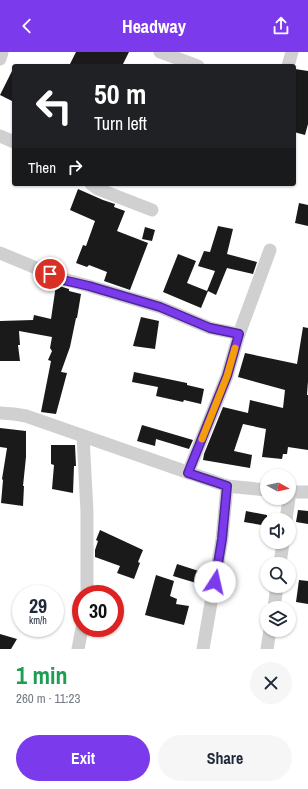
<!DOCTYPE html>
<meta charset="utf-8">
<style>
body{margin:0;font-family:"Archivo Narrow",sans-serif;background:#f6f6f7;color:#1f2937;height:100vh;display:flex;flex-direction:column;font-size:15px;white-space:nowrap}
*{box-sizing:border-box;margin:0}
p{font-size:13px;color:#747a83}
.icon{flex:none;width:22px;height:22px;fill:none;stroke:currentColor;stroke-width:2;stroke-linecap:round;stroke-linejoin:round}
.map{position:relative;height:597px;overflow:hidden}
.sheet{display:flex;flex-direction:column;background:#fff;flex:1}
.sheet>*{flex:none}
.top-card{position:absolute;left:12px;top:12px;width:284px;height:122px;border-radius:4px;box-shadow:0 1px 3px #0004;background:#202124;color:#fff;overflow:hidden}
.needle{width:26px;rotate:98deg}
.controls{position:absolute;left:260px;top:417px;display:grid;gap:8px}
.controls a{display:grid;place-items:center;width:36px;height:36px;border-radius:50%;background:#fff;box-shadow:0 1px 3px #0004;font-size:20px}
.speed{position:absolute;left:12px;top:533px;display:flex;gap:8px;font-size:20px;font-weight:700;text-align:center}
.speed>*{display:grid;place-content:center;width:52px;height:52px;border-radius:50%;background:#fff;box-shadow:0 1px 3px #0004;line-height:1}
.speed small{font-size:10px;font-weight:400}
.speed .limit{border:6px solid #d22;background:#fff;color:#111}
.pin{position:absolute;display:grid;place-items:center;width:34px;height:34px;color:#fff;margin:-17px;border:2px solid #fff;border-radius:50%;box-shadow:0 1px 4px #0007}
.me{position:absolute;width:44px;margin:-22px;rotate:10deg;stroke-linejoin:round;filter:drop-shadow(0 0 3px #0008)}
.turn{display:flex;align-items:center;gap:14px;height:84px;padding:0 16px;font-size:18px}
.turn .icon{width:52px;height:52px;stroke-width:2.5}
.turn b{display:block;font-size:28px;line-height:34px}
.then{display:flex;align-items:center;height:38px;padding:0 16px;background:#0003;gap:8px;font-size:15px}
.round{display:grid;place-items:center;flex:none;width:42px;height:42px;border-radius:21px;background:#f6f6f7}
.overview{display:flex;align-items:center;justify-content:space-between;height:68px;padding:0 16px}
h1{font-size:24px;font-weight:700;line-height:30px;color:#1e9e55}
.primary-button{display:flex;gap:8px;margin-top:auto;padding:8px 16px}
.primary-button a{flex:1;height:46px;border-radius:24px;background:#7c3aed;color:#fff;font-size:16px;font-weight:700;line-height:46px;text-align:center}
.primary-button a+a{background:#f6f6f7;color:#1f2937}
header{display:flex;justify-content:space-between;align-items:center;height:52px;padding:0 16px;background:#7c3aed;color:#fff;font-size:18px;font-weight:700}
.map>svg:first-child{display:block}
.building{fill:#1a1a1a}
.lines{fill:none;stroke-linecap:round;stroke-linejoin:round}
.street{stroke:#d0d0d0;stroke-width:13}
.route-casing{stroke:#51269a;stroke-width:10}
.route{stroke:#7c3aed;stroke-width:7}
.slow{stroke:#f59e0b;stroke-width:7}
</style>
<header><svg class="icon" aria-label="back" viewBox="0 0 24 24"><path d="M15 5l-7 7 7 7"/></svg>Headway<svg class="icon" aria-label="share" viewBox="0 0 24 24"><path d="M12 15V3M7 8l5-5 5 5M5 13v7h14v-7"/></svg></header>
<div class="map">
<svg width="308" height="597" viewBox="0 0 308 597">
<rect width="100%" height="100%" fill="#fff"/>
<g class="building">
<polygon points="76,0 129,0 122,14 69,14"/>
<polygon points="14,15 14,50 0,43"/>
<polygon points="295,17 308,19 308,72 305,83 294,80 294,19"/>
<polygon points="78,137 103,148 115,152 114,155 125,159 117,179 148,191 130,238 104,229 107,220 89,213 87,215 76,211 83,193 86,194 95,169 70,158"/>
<polygon points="299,151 308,153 308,174 295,171"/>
<polygon points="218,174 233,177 227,202 257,210 253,222 227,216 216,243 208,239 201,256 163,240 178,202 196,209 187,231 207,239 215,219 198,214 204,199 210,200"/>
<polygon points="145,175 155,178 152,189 142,187"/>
<polygon points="56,233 69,237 69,239 81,242 77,266 76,266 70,295 61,320 67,321 56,362 41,360 51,309 48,308 52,299 50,296 52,285 19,279 20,293 18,293 20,309 0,309 0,269 33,268 34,263 51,267"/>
<polygon points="141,265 159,269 155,297 133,294"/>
<polygon points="303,275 308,276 308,329 307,343 308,343 308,398 288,395 287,402 283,402 282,407 262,405 266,377 243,372 234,399 252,403 250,416 203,408 204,402 223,355 248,361 250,348 283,356 285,338 238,325 245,301 297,312"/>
<polygon points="134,320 187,331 187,333 204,337 201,352 184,348 183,350 156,344 158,335 132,330"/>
<polygon points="142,373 193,388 189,397 156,387 155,394 137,389"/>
<polygon points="0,376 26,379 26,405 23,434 24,434 23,454 1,451 3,428 2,427 7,396 0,395"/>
<polygon points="51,393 75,393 76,414 74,414 73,441 52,437 54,413 51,412"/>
<polygon points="298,458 308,459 308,472 296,470"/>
<polygon points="246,459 267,463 267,474 244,470"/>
<polygon points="100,478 143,498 138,510 140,511 134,527 117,521 120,514 95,505 95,498 98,489 96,488"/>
<polygon points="177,512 208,522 206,534 173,524"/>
<polygon points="156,523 174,529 170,544 177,547 176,552 189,554 184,573 145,563"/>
<polygon points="299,528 308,529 308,552 296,550"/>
<polygon points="0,582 17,587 11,597 0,597"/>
</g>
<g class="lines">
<g class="street">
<polyline points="160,0 198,14"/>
<polyline points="0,7 2,0"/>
<polyline points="288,14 292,0"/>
<polyline points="0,84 14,90"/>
<polyline points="91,132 98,137 152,158"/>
<polyline points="0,201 63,227 89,234 160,255 210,276 239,282"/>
<polyline points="0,361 14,362 26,364 227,434 267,438"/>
<polyline points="83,384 87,460 87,542"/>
<polyline points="188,421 227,324 239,282 270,198"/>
<polyline points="289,440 308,440"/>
<polyline points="286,468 289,446"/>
<polyline points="280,512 283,490"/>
<polyline points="274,556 277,534"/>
<polyline points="78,597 82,576"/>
<polyline points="203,597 222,487 227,434"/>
<polyline points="267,597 270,578"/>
</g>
</g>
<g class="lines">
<g class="route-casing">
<polyline id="route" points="50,222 63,228 89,234 160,255 210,276 239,282 227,324 188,421 227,434 222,487 215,530"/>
</g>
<use href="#route" class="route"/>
<polyline class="slow" points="202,387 227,324 235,296"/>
</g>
</svg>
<div class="controls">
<a><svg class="needle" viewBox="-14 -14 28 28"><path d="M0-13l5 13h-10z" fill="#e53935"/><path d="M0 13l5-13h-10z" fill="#747a83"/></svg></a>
<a><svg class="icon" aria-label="sound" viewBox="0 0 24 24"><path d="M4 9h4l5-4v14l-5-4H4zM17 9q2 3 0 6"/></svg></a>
<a><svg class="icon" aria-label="search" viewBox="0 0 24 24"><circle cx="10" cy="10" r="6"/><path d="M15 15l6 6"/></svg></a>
<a><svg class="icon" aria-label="layers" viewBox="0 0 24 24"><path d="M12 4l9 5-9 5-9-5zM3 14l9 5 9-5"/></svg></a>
</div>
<div class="speed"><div>29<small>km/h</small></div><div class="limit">30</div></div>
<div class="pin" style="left:50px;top:222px;background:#d93025"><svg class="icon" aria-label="arrive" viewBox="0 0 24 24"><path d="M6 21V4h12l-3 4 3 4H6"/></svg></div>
<svg class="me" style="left:215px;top:530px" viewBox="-20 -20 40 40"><circle r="19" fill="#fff"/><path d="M0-13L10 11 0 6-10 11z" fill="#7c3aed"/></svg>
<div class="top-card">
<div class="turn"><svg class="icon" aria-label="left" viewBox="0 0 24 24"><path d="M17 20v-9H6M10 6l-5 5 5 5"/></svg><div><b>50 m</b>Turn left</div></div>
<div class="then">Then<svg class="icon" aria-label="right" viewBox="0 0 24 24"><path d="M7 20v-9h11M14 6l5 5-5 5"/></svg></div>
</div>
</div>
<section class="sheet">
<div class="overview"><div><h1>1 min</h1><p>260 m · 11:23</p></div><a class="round"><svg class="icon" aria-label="close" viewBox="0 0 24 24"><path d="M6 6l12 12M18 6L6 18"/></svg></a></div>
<div class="primary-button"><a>Exit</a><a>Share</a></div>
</section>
